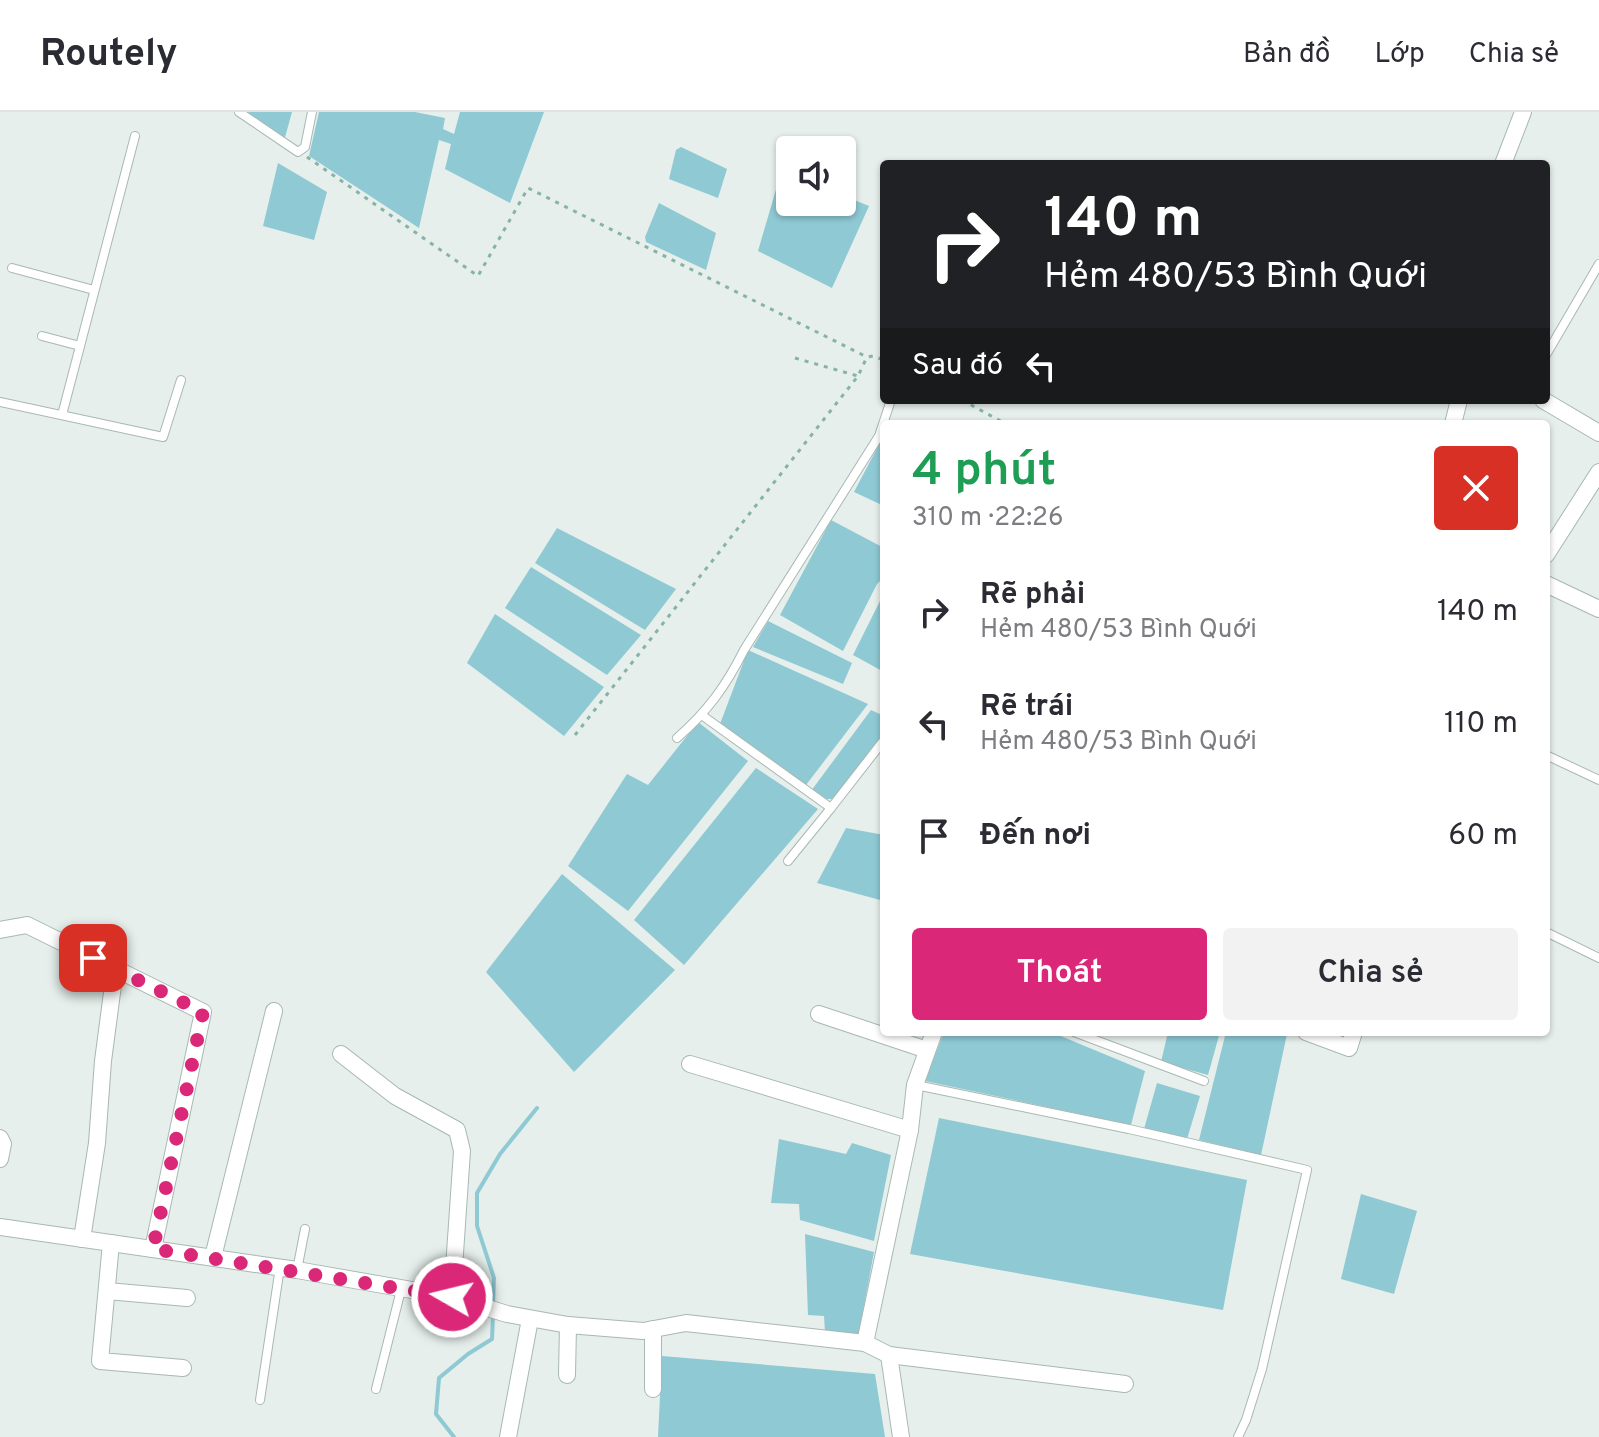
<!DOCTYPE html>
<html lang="vi">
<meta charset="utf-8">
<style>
body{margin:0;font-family:Overpass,sans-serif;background:#f2f2f3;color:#2b2b33;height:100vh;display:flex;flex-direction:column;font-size:30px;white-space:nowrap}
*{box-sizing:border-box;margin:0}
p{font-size:26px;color:#7c7c81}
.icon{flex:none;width:44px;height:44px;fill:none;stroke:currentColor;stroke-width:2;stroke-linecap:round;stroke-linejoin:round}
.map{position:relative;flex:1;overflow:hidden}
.details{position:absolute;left:880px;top:308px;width:670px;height:616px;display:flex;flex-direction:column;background:#fff;border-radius:8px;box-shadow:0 2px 6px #0004}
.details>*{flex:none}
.top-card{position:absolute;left:880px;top:48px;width:670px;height:244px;border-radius:8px;box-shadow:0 2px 6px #0004;background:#202124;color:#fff;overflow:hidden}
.buttons{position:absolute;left:776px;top:24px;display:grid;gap:16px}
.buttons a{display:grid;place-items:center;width:80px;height:80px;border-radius:8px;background:#fff;box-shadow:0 2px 6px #0004;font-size:40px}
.pin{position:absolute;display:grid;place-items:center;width:68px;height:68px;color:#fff;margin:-34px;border-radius:16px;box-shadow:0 4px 12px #0006}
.me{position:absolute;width:88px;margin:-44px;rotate:278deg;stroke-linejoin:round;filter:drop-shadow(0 0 6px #0008)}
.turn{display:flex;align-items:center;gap:28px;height:168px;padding:0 32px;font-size:36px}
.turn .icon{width:104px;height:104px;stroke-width:2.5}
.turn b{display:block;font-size:56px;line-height:68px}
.then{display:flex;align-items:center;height:76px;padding:0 32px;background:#0003;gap:16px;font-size:30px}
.round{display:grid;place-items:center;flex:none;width:84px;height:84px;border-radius:8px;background:#f2f2f3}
.headline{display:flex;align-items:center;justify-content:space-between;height:136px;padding:0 32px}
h1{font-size:48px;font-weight:600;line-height:60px;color:#1e9e55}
.action{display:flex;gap:16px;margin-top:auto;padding:16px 32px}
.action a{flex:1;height:92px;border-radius:8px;background:#db2777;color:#fff;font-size:32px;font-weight:600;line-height:92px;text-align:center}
.action a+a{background:#f2f2f3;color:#2b2b33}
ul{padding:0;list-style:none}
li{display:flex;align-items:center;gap:24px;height:112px;padding:0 32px}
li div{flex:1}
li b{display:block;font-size:30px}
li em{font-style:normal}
header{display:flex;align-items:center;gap:48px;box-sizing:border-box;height:112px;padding:0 40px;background:#fff;border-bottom:2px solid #e1e1e2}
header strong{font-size:38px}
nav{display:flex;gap:44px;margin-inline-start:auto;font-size:28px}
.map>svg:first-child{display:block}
.water{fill:#8ec9d4}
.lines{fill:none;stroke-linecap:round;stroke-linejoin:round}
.stream{stroke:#8ec9d4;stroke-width:4}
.service-casing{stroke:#a8b8b2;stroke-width:10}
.minor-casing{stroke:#a8b8b2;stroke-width:18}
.path{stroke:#86b3a5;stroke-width:3;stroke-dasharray:4 6;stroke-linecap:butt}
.service{stroke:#fff;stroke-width:8}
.minor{stroke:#fff;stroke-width:16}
.route{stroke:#db2777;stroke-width:14;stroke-dasharray:0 25.2}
</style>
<header>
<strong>Routely</strong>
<nav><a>Bản đồ</a><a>Lớp</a><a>Chia sẻ</a></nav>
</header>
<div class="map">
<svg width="1599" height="1325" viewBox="0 0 1599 1325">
<rect width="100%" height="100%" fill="#e6efeb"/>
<g class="water">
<polygon points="248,0 292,0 284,29"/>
<polygon points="319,0 415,0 445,6 443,17 454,22 460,0 544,0 510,91 445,57 451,32 439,28 419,116 309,44"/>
<polygon points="681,35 727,57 718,86 669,67 676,38"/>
<polygon points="278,51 327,80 314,128 263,114"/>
<polygon points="782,57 790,61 790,90 842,90 842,83 869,94 832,176 758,139"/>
<polygon points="659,91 716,121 706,158 646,130 645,125"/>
<polygon points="884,323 884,394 854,380"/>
<polygon points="831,408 884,436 884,465 877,472 843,539 780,503"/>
<polygon points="557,416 676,477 645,518 535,451"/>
<polygon points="531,455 641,523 607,563 505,496"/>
<polygon points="884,481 884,560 853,543"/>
<polygon points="495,502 604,575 564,624 467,551"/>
<polygon points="768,509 852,551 843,572 753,535"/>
<polygon points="748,538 868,592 806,673 720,612"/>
<polygon points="871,598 884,604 884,623 834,687 825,687 811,679"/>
<polygon points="698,610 748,649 628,799 568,754 627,662 648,673"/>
<polygon points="756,656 818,697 684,853 634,808"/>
<polygon points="846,716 884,723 884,789 817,771"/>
<polygon points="562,762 675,858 574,960 486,860"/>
<polygon points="944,920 1051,920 1145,959 1131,1013 925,969"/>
<polygon points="1168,920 1220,920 1208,963 1161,950"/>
<polygon points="1226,920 1287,922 1261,1043 1199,1028"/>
<polygon points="1157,971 1200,984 1187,1027 1144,1017"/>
<polygon points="939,1006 1247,1068 1223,1198 910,1142"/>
<polygon points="779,1027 846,1042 852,1031 891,1043 874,1129 800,1108 799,1092 771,1091"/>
<polygon points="1361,1082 1417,1099 1394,1182 1341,1167"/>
<polygon points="805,1122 874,1140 858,1226 825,1220 824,1204 808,1203"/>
<polygon points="662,1244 875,1262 885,1325 658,1325"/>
</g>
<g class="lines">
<g class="stream">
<polyline points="493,1191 494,1166 477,1114 477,1081 500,1042 537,996"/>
<polyline points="454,1325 436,1302 439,1266 468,1242 492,1227 493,1204"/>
</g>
<g class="service-casing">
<g id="service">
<polyline points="239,0 298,40 305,35 312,0"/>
<polyline points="12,156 94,178"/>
<polyline points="42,224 80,234"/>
<polyline points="1546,243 1599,152"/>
<polyline points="0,290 163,325 181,268"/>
<polyline points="62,303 135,24"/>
<polyline points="703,604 831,696 884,628"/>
<path d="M677 626C707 600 726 574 744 538L879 324 891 288"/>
<polyline points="1546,643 1599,668"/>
<polyline points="788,749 831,696"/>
<polyline points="1546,820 1599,846"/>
<polyline points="1074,920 1204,969"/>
<polyline points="916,973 1129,1017 1307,1058 1262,1257 1246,1308 1238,1325"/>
<polyline points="297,1158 305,1117"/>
<polyline points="376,1277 401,1178"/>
<polyline points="260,1288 280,1155"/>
</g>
</g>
<g class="minor-casing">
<g id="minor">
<polyline points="1503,52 1523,0"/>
<polyline points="1543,288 1599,321"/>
<polyline points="1453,312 1459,288"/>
<polyline points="1546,443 1599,360"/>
<polyline points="1546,472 1599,497"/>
<polyline points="0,818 27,813 203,900 153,1137"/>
<polyline points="819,902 927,938"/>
<polyline points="1306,920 1349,936 1354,920"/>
<polyline points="341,942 395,984 457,1018 462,1039 452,1185"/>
<polyline points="690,952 910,1018"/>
<polyline points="0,1026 3,1032 0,1047"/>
<polyline points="0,1115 297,1158 452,1185 507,1202 568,1213 643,1219 686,1211 865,1231 889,1243 901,1325"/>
<polyline points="82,1127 97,1031 103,949 115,858"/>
<polyline points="111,1131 100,1249 183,1256"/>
<polyline points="213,1145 274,899"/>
<polyline points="107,1179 187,1186"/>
<polyline points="865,1231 910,1018 915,973 934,920"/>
<polyline points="889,1243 1125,1272"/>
<polyline points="567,1263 568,1213"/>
<polyline points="653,1277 653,1217"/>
<polyline points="508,1325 530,1207"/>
</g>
</g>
<g class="path">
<polyline points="307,45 478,164 528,76 867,245"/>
<polyline points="795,246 858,264"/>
<polyline points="962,288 1006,312"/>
<polyline points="575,623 858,264 867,245 873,244 884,248"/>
</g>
<use href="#service" class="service"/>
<use href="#minor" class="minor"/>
</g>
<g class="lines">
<polyline class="route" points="93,846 203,900 153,1137 452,1185"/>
</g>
</svg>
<div class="buttons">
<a><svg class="icon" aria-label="sound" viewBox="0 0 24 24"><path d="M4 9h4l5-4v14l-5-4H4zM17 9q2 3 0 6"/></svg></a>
</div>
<div class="pin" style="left:93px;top:846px;background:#d93025"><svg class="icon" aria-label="arrive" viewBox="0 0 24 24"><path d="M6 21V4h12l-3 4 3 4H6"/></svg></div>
<svg class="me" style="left:452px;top:1185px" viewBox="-20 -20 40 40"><circle r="17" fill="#db2777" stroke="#fff" stroke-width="3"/><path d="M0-11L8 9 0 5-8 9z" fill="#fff"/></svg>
<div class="top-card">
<div class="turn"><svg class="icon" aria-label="right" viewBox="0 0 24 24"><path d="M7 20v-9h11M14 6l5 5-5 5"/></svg><div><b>140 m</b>Hẻm 480/53 Bình Quới</div></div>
<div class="then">Sau đó<svg class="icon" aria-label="left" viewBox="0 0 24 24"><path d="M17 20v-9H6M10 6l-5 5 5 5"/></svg></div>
</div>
<section class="details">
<div class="headline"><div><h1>4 phút</h1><p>310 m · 22:26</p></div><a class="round" style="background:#d93025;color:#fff"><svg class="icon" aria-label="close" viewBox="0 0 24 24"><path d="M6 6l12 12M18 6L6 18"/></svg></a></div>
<ul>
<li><svg class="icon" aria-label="right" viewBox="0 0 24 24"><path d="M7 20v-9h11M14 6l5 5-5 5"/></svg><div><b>Rẽ phải</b><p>Hẻm 480/53 Bình Quới</p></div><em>140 m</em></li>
<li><svg class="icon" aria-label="left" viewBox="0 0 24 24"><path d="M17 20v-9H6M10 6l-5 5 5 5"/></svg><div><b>Rẽ trái</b><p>Hẻm 480/53 Bình Quới</p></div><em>110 m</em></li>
<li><svg class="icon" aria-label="arrive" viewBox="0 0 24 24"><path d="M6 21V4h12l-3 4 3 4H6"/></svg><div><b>Đến nơi</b></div><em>60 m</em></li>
</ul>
<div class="action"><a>Thoát</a><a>Chia sẻ</a></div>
</section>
</div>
